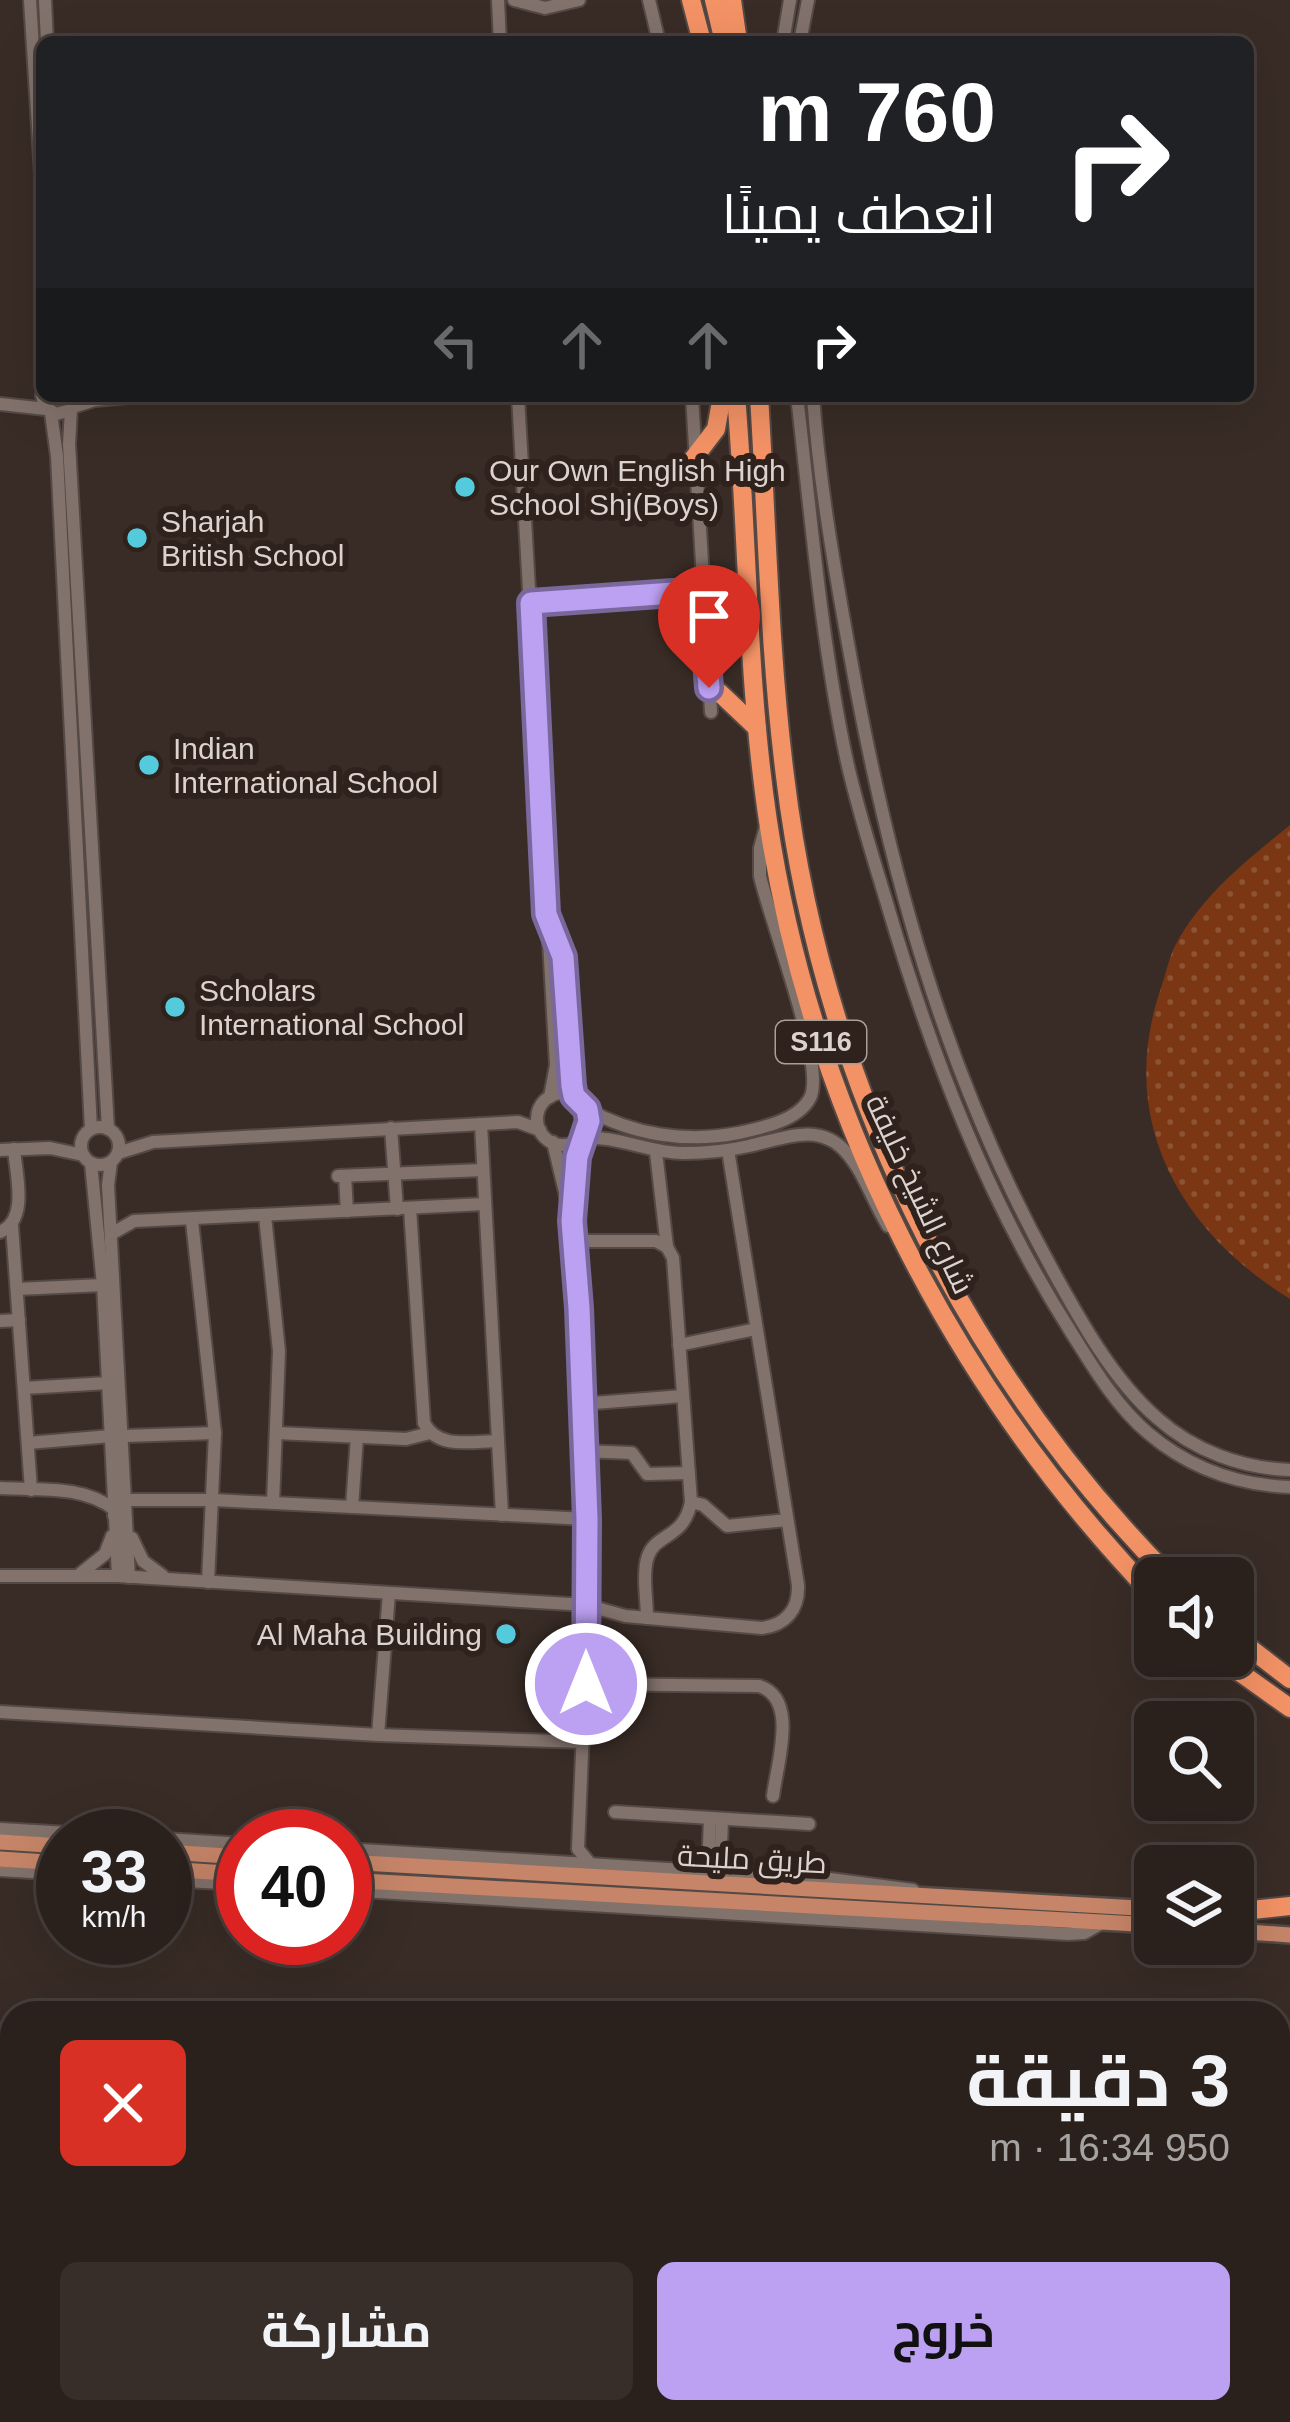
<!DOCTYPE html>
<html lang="ar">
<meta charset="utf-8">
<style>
body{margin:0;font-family:Arial,Cairo,sans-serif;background:#372e29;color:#f1f3f6;direction:rtl;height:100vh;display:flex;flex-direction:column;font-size:45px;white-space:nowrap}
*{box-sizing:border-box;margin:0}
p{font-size:39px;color:#a6a3a3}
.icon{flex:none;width:66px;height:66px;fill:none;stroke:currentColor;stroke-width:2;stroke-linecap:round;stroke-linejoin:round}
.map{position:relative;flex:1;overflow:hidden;direction:ltr}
.sheet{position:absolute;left:0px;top:2001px;width:1290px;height:423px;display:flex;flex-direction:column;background:#2b211c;border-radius:36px 36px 0 0;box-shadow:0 12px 48px #0002,0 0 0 3px #473e3b;direction:rtl}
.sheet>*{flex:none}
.guide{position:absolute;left:36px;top:36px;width:1218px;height:366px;border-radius:18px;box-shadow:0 12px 48px #0002,0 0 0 3px #473e3b;direction:rtl;background:#202124;color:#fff;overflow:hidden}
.fabs{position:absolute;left:1134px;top:1557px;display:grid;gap:24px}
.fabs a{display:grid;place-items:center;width:120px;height:120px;border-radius:18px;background:#2b211c;box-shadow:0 12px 48px #0002,0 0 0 3px #473e3b;font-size:60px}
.speed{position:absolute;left:36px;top:1809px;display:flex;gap:24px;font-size:60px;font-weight:700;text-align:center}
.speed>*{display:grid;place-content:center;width:156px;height:156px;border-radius:50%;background:#2b211c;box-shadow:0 12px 48px #0002,0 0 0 3px #473e3b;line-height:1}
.speed small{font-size:30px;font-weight:400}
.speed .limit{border:18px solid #d22;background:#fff;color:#111}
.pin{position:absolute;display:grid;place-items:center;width:102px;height:102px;color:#fff;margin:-123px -51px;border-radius:50% 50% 50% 0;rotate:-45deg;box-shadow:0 0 12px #0007}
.pin .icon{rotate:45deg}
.me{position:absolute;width:132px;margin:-66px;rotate:0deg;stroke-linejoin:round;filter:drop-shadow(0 0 9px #0008)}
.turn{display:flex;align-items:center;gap:42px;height:252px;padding:0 60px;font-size:54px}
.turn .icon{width:156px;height:156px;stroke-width:2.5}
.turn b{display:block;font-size:84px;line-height:102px}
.lanes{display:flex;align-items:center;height:114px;padding:0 60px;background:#0003;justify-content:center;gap:60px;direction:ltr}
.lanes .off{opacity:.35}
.round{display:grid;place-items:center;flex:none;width:126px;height:126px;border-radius:18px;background:#372e29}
.head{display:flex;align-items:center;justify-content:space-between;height:204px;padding:0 60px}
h1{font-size:72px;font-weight:700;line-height:90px}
.primary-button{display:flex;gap:24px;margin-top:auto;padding:24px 60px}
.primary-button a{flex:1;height:138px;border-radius:18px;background:#bca0f2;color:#111;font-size:48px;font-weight:700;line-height:138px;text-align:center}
.primary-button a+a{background:#372e29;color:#f1f3f6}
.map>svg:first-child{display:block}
.grass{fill:url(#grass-dots)}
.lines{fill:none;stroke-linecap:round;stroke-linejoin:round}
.minor-casing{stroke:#554945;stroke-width:16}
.major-casing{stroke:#554945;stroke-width:20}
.highway-casing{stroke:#554945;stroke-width:22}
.minor{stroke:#82726c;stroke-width:12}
.major{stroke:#c68568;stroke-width:15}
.highway{stroke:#f39265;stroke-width:18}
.route-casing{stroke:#7a689d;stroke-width:30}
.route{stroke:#bca0f2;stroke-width:21}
.poi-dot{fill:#54cadd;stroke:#2f221d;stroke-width:4.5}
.labels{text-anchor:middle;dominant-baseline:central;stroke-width:12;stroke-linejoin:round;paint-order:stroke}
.shield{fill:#2f221d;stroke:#a89e9a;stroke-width:3}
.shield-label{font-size:27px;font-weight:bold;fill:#dcd3cf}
.poi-label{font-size:30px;fill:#dcd3cf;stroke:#2f221d;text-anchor:start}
.street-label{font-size:30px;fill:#dcd3cf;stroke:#2f221d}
</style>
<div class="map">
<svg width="1290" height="2422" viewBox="0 0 1290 2422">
<defs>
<pattern id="grass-dots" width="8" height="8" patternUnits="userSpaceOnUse" patternTransform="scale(3)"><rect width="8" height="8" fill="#7b3714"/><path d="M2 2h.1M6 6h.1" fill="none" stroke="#8d5335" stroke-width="1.8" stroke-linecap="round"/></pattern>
</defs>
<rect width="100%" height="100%" fill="#392c26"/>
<path class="grass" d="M1290 825V1299C1178 1230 1116 1118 1161 988 1166 974 1169 957 1176 944 1203 894 1247 860 1290 825Z"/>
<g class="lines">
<g class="minor-casing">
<g id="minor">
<polyline points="30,0 42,189"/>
<polyline points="45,0 47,42"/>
<polyline points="498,0 500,42"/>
<polyline points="514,0 545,8 579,0"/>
<polyline points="649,0 659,42"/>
<polyline points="783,42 790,0"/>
<polyline points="800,42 808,0"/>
<polyline points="42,395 45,407 56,414 71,410 76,396"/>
<polyline points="518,396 556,1065 550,1097"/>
<polyline points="692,396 711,712"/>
<path d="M797 396C811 516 821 639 846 757 857 808 873 857 888 907 932 1056 987 1200 1071 1332 1093 1367 1116 1406 1148 1433 1189 1468 1237 1485 1290 1487"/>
<path d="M813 396C819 480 834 566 849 649 888 868 944 1074 1052 1269 1080 1320 1113 1380 1157 1418 1194 1451 1241 1468 1290 1470"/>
<polyline points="0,404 46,409"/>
<polyline points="73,407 95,400 138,396"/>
<polyline points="71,410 69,444 108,1129"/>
<polyline points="51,413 57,456 91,1129"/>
<polyline points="531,603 702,591"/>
<path d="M549 920C577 977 559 1037 575 1096"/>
<circle cx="563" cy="1119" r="26"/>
<path d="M587 1109C633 1135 686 1143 738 1133 761 1128 798 1121 810 1098 827 1067 769 918 760 876V848L766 826"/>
<polyline points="481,1124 502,1515"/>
<circle cx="100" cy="1146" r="19"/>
<polyline points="391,1128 397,1209"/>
<polyline points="553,1142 572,1221 581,1340 586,1658 578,1849 592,1866"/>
<polyline points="0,1150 50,1148 83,1155"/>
<polyline points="656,1152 667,1247"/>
<polyline points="118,1153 153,1142 518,1122 540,1130"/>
<polyline points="111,1162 108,1185 129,1577"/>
<polyline points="91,1163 103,1285 118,1576"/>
<polyline points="338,1176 483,1170"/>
<polyline points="345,1176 347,1211"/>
<path d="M573 1202 582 1138C617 1135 648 1153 683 1153 705 1153 727 1151 749 1146 782 1139 819 1121 846 1152 864 1172 873 1202 888 1226"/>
<path d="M410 1208 424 1423C438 1450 472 1441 498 1441"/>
<polyline points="265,1216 279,1351 273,1503"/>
<polyline points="192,1221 215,1433 208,1582"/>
<polyline points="12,1226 31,1490"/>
<path d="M0 1232C29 1220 16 1175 14 1149"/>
<polyline points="111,1234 134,1221 485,1204"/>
<path d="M574 1241H656L667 1247 673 1258 691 1502C684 1539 656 1533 648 1556 642 1573 647 1600 647 1618"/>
<polyline points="17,1289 103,1285"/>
<polyline points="0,1321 19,1320"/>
<polyline points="679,1345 756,1329"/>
<polyline points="24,1388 108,1383"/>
<polyline points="581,1404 683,1396"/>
<polyline points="277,1433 406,1439 430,1433"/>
<polyline points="123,1436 215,1433"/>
<polyline points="28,1443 111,1436"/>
<polyline points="583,1451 632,1453 647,1474 689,1473"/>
<path d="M0 1488C38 1490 84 1485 115 1510L114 1516"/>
<polyline points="126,1500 214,1500 587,1519"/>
<polyline points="691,1502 703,1505 727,1526 787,1520"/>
<polyline points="352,1507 357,1437"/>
<polyline points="132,1538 143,1561 163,1576"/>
<polyline points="80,1574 105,1554 112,1536"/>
<path d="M0 1576H118L586 1605 625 1616 762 1628C786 1625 799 1609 798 1585L728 1150"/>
<path d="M586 1684 759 1686C799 1698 777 1763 773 1796"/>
<polyline points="0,1712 378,1735 584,1742"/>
<polyline points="378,1735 389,1593"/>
<polyline points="615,1812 809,1824"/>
<polyline points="0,1829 121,1836"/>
<polyline points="165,1839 243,1844"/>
<polyline points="345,1849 830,1879 913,1890"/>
<polyline points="0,1870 63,1874"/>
<polyline points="708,1872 710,1818"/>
<polyline points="720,1873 722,1819"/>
<polyline points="165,1880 243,1884"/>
<polyline points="345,1890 1068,1934 1084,1933 1102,1923"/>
<polyline points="0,2278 12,2279"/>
<polyline points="1278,2350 1290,2351"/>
<polyline points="1016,2422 1016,2412"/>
</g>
</g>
<g class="major-casing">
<g id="major">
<polyline points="0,1842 63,1846"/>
<polyline points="165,1852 243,1857"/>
<polyline points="0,1859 63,1863"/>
<polyline points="345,1862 1155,1909"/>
<polyline points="165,1869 243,1874"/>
<polyline points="345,1880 1155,1925"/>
<polyline points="1233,1931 1290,1935"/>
</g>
</g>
<g class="highway-casing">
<g id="highway">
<polyline points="691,0 702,42"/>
<polyline points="714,0 724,42"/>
<polyline points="732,0 738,42"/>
<path d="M736 396C748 538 747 681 768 821 812 1112 952 1386 1155 1597"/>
<path d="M759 396C767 522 769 650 785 776 821 1075 959 1365 1171 1578"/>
<polyline points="693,459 716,429 722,396"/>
<polyline points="708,688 720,693 757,728"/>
<polyline points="1233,1635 1290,1679"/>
<polyline points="1217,1656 1290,1708"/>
<polyline points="1233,1912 1290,1906"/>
</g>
</g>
<use href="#minor" class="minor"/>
<use href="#major" class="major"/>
<use href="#highway" class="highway"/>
</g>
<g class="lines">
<g class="route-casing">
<polyline id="route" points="586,1684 587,1519 579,1308 572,1221 577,1157 589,1121 587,1109 574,1096 572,1086 563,957 546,914 531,603 702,591 709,688"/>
</g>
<use href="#route" class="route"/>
</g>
<g class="poi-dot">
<circle cx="465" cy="487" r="12"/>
<circle cx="137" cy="538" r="12"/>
<circle cx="149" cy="765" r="12"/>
<circle cx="175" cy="1007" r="12"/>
<circle cx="506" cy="1634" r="12"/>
</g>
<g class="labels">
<rect class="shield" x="776" y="1021" width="90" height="42" rx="9"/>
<g class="shield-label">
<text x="821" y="1042">S116</text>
</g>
<g class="poi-label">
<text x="489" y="470">Our Own English High<tspan x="489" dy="34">School Shj(Boys)</tspan></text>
<text x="161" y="521">Sharjah<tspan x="161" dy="34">British School</tspan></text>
<text x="173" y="748">Indian<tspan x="173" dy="34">International School</tspan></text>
<text x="199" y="990">Scholars<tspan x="199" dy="34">International School</tspan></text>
<text x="482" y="1634" text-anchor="end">Al Maha Building</text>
</g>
<g class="street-label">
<text transform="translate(920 1194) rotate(65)">شارع الشيخ خليفة</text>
<text transform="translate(752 1859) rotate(3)">طريق مليحة</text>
</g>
</g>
</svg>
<div class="fabs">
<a><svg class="icon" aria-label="sound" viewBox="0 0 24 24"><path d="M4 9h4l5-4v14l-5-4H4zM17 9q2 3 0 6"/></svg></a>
<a><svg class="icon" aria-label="search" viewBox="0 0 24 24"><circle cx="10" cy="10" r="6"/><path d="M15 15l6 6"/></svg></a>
<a><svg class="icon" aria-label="layers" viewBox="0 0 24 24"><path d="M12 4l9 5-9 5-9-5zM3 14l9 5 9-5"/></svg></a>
</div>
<div class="speed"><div>33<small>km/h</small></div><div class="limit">40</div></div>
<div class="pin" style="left:709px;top:688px;background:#d93025"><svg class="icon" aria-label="arrive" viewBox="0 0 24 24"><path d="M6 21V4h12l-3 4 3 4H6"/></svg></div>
<svg class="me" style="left:586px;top:1684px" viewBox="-20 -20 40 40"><circle r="17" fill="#bca0f2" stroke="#fff" stroke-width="3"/><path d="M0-11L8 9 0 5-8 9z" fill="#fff"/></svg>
<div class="guide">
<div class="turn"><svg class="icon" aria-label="right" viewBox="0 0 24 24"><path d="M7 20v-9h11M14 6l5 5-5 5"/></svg><div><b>760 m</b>انعطف يمينًا</div></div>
<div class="lanes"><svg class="icon off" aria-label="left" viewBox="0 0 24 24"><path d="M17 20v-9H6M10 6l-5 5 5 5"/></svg><svg class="icon off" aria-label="ahead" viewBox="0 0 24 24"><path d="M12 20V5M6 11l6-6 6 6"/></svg><svg class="icon off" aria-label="ahead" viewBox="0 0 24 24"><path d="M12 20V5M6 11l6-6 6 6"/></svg><svg class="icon" aria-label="right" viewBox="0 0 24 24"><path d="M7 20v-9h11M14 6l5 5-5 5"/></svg></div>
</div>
<section class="sheet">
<div class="head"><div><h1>3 دقيقة</h1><p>950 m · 16:34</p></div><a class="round" style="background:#d93025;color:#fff"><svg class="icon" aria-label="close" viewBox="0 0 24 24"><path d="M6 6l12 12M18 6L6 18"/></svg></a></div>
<div class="primary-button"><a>خروج</a><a>مشاركة</a></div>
</section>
</div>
